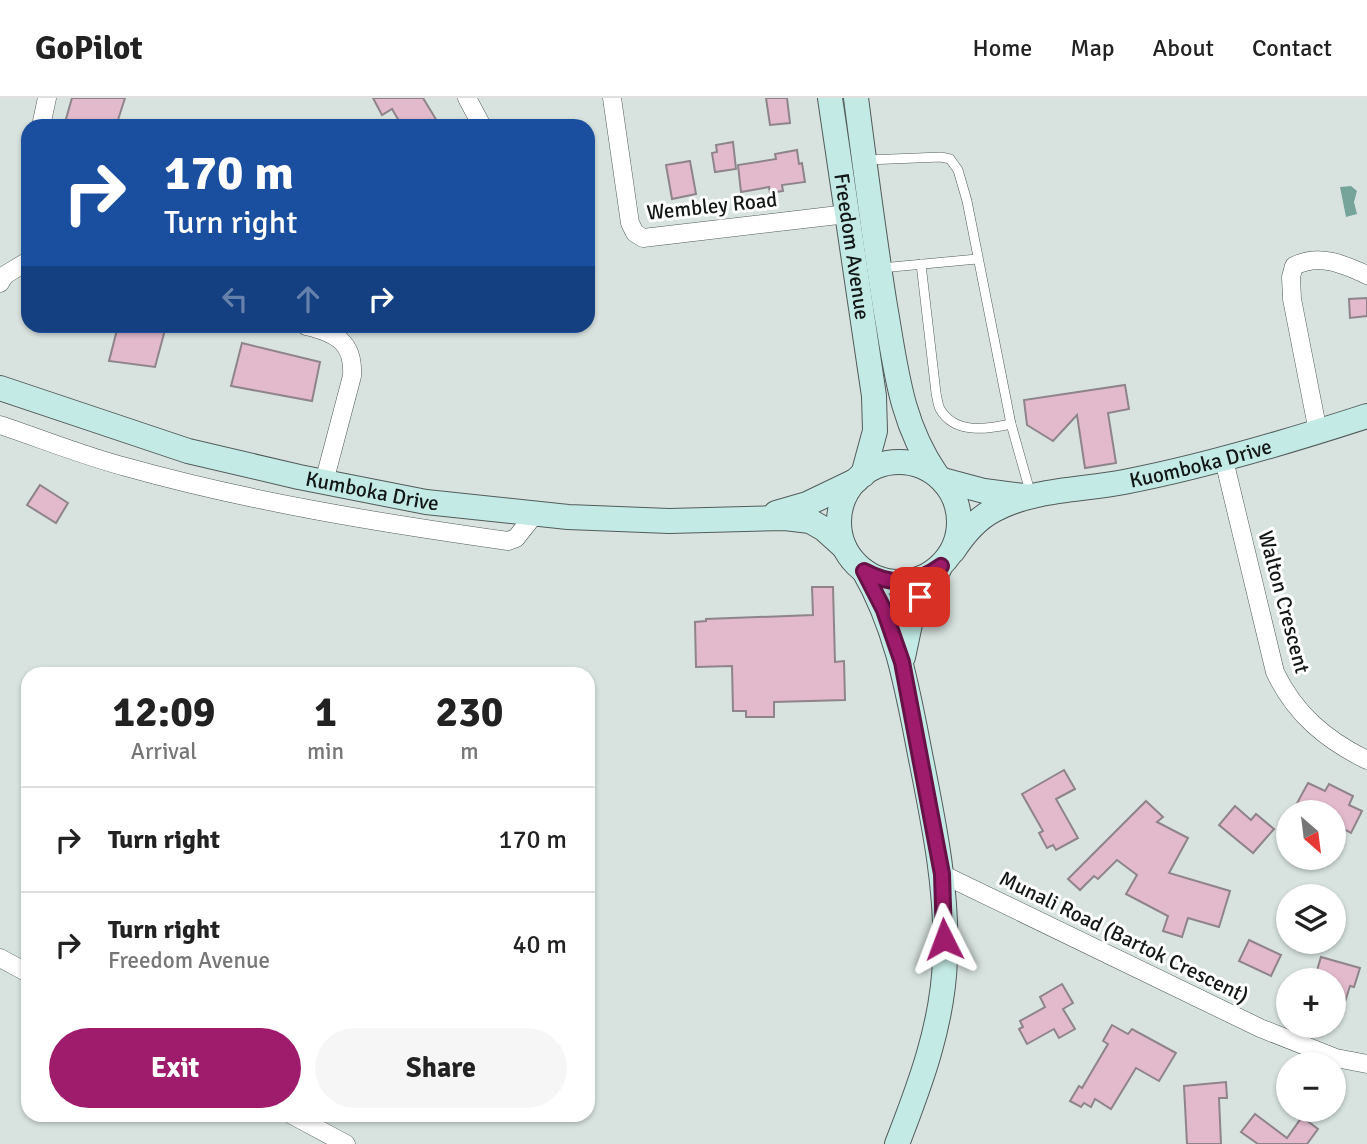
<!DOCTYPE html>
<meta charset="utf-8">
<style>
body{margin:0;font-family:Signika,sans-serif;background:#f6f6f6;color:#222;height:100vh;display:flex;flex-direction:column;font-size:26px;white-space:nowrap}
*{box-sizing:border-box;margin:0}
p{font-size:23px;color:#767676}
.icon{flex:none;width:38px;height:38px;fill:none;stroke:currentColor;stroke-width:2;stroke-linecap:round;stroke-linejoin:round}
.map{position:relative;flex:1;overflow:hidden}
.side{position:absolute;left:21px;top:569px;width:574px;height:455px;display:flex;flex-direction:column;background:#fff;border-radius:21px;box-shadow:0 2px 5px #0004}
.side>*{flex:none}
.top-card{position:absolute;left:21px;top:21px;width:574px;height:214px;border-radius:21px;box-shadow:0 2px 5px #0004;background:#1a4fa0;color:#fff;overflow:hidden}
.needle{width:46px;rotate:152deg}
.fabs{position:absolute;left:1276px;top:702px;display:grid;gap:14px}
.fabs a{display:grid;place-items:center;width:70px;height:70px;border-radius:50%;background:#fff;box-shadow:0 2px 5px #0004;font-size:35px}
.pin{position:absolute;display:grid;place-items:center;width:60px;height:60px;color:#fff;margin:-30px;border-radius:14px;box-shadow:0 4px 10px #0006}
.me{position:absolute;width:77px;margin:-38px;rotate:357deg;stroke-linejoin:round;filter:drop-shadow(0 0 5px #0008)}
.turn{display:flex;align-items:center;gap:24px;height:147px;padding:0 28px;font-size:32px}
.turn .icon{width:91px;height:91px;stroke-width:2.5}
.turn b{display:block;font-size:49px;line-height:60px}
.lanes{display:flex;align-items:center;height:66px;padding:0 28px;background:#0003;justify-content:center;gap:35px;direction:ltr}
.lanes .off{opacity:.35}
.eta{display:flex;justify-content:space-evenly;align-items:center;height:119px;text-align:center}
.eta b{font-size:42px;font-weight:800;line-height:49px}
.cta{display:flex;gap:14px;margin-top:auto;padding:14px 28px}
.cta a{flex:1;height:80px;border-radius:42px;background:#9f1b6b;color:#fff;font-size:28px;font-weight:800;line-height:80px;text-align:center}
.cta a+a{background:#f6f6f6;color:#222}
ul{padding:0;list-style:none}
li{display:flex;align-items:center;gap:21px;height:105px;padding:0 28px;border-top:2px solid #e0e0e0}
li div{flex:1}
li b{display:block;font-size:26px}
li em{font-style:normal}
header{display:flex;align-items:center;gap:42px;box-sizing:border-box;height:98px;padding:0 35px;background:#fff;border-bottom:2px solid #e0e0e0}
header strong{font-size:33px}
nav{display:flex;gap:38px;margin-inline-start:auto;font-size:24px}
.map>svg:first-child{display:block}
.water{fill:#76a49a}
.building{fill:#e2bacc;stroke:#8e8489;stroke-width:2}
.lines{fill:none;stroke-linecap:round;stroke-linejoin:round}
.lane-casing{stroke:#525c5a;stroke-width:10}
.street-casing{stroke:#525c5a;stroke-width:19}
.secondary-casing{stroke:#525c5a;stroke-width:26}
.lane{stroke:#fff;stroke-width:9}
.street{stroke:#fff;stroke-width:18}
.secondary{stroke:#c3eae4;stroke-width:24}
.route-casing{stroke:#671246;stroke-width:18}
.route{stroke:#9f1b6b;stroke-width:12}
.labels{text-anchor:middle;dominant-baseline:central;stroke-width:6;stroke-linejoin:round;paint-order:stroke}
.street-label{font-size:21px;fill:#131716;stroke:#fff}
</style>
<header>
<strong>GoPilot</strong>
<nav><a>Home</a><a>Map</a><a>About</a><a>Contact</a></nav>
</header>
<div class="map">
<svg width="1367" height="1046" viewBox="0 0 1367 1046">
<rect width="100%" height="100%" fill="#d8e3e0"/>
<polygon class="water" points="1351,88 1357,93 1354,104 1357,116 1346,119 1340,89"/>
<g class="building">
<polygon points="72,0 125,0 116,28 64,28"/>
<polygon points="373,0 423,0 440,28 402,28 392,11 382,17"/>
<polygon points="766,0 787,0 790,25 770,27"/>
<polygon points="733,44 736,71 715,74 712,55 717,54 716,47"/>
<polygon points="797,52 799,66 802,65 805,84 782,87 783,93 770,95 769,89 741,94 738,67 776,61 775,56"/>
<polygon points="690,63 696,96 672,101 666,67"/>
<polygon points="1367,200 1367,218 1350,220 1349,201"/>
<polygon points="118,228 166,228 155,269 109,263"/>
<polygon points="242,245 320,264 312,303 231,288"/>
<polygon points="1125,287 1129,311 1108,315 1116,365 1085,370 1077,317 1053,343 1027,327 1024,302"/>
<polygon points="40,387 68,405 56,425 27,407"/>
<polygon points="812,489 833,489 835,564 844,563 845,602 774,604 774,619 746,619 746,613 733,613 732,568 696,569 695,524 706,523 706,521 813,517"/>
<polygon points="1064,672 1075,691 1056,701 1078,740 1056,752 1053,747 1047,750 1039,735 1043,733 1022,696"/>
<polygon points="1308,685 1325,693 1329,686 1353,698 1349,707 1362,713 1351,735 1334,726 1334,714 1310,714 1296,707"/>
<polygon points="1146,703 1163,719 1157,724 1188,740 1169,775 1230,793 1219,829 1188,820 1182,839 1163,833 1168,818 1126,796 1137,777 1117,762 1098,781 1094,778 1080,792 1068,781"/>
<polygon points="1235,708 1251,722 1256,716 1274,731 1253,755 1219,727"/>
<polygon points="1249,842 1281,857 1271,878 1239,863"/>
<polygon points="1321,859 1360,870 1354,889 1350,888 1343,910 1334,907 1334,882 1315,879"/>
<polygon points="1062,886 1073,905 1063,911 1075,931 1059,940 1054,931 1027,946 1019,931 1023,929 1020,923 1045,909 1040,899"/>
<polygon points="1112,927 1128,936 1132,931 1176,955 1159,983 1136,970 1111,1011 1095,1001 1091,1009 1084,1005 1081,1009 1070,1003 1079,988 1082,990 1108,946 1103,943"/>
<polygon points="1226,984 1227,1000 1219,1000 1221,1046 1187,1046 1184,988"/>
<polygon points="1255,1016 1287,1040 1302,1019 1318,1031 1307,1046 1258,1046 1241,1034"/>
</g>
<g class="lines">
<g class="lane-casing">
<g id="lane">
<polyline points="867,62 941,59 950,61 958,72 967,103 1011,326 1031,397"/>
<path d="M921 166 936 295C937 300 938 307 940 311 955 337 988 331 1011 326"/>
<polyline points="881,170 977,161"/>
</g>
</g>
<g class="street-casing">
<g id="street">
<polyline points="467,0 482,28"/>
<polyline points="612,0 630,125 635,135 643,140 847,116"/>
<polyline points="41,28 47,0"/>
<polyline points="0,185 5,177 28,163"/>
<path d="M306 228C336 235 354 244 352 278L324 384"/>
<path d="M0 327C42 341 84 358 126 369 251 404 380 425 508 443L516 440 535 416"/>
<path d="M1318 334 1292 201 1291 179 1294 168C1319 155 1343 166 1367 177"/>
<path d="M1224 362 1275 574C1295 616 1326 642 1367 662"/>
<polyline points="942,776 1260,930 1336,960 1367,966"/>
<polyline points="0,860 28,875"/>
<polyline points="292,1017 346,1046"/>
</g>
</g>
<g class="secondary-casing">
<g id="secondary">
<path id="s1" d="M830 0 874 298 875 333 863 377"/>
<path d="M856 0C865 69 874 139 885 208 896 270 900 323 936 376"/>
<path id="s2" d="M0 290 188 353 299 379 426 404 568 419 669 423 785 420 810 423 824 431 844 449"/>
<circle cx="899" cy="424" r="60"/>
<polyline points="943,382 984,393 1024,398"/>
<polyline points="776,415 807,406 857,382"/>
<path id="s3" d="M953 453C964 436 976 421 994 412 1033 391 1082 392 1124 384 1207 368 1287 344 1367 318"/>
<path d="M864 473C898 532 908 595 921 661 934 726 948 794 945 861 943 926 920 987 897 1046"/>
<polyline points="903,559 913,512 939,471"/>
</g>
</g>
<use href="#lane" class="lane"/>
<use href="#street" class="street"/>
<use href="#secondary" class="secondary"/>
</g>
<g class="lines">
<g class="route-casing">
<path id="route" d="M920 499 941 468C915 487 892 488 864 473L884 512 902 564 942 776 944 841"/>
</g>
<use href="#route" class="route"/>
</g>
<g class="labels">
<g class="street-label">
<text transform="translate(712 108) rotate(-6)">Wembley Road</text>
<text stroke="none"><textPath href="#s1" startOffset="150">Freedom Avenue</textPath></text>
<text stroke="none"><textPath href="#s3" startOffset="271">Kuomboka Drive</textPath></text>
<text stroke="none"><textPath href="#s2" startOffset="387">Kumboka Drive</textPath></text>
<text transform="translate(1284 504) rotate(75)">Walton Crescent</text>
<text transform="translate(1124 839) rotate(26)">Munali Road (Bartok Crescent)</text>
</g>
</g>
</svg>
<div class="fabs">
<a><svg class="needle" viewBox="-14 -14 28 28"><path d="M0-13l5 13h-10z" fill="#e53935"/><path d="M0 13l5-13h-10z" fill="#767676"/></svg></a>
<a><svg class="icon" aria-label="layers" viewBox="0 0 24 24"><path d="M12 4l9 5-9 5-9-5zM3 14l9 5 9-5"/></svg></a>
<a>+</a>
<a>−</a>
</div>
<div class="pin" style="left:920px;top:499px;background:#d93025"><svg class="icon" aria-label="arrive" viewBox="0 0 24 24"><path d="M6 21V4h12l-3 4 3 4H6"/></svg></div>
<svg class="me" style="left:944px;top:841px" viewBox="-20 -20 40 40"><path d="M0-17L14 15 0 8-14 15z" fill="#9f1b6b" stroke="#fff" stroke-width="4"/></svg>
<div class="top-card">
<div class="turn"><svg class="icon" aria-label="right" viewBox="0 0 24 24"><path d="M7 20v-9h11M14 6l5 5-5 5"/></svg><div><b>170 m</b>Turn right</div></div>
<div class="lanes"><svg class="icon off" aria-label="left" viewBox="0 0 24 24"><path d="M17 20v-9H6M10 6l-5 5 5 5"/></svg><svg class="icon off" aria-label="ahead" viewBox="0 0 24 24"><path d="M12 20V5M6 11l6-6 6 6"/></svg><svg class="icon" aria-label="right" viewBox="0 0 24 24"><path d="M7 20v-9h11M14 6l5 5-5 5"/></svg></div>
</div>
<section class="side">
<div class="eta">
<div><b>12:09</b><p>Arrival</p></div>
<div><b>1</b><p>min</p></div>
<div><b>230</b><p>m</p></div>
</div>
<ul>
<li><svg class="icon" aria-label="right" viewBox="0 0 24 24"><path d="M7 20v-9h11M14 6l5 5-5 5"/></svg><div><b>Turn right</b></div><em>170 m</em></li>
<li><svg class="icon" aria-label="right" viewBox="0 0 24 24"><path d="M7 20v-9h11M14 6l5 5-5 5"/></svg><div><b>Turn right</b><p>Freedom Avenue</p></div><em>40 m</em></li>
</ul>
<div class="cta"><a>Exit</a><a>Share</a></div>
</section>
</div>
